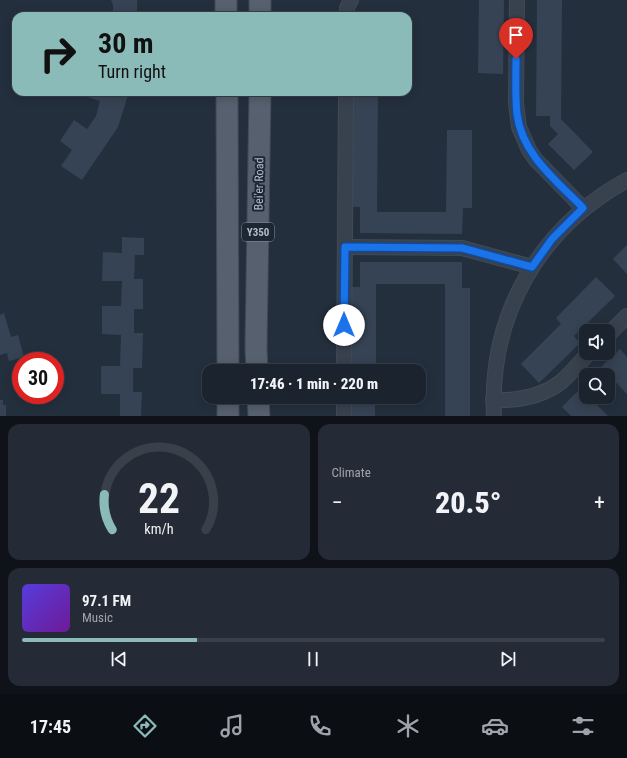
<!DOCTYPE html>
<html lang="en">
<head>
<meta charset="utf-8">
<style>
	:root { --surface:#1b232e; --page:#242b36; --text:#f1f3f6; --muted:#a0a4aa; --line:#39404a; --accent:#8bbbb9 }
	body { margin:0; font-family:"Roboto Condensed",sans-serif; background:var(--page); color:var(--text); height:100vh; display:flex; flex-direction:column; font-size:15px; white-space:nowrap }
	* { box-sizing:border-box; margin:0 }
	p { font-size:13px; color:var(--muted) }
	.icon { flex:none; width:22px; height:22px; fill:none; stroke:currentColor; stroke-width:2; stroke-linecap:round; stroke-linejoin:round }
	.map { position:relative; height:416px; overflow:hidden }
	.panel { display:flex; flex-direction:column; gap:8px; padding:8px; background:#0f1319; flex:1 }
	.panel>* { flex:none }
	.top-card { position:absolute; left:12px; top:12px; width:400px; height:84px; border-radius:12px; box-shadow:0 2px 10px #0003,0 0 0 1px var(--line); background:#8bbbb9; color:#111; overflow:hidden }
	.controls { position:absolute; left:579px; top:324px; display:grid; gap:8px }
	.controls a { display:grid; place-items:center; width:36px; height:36px; border-radius:8px; background:var(--surface); box-shadow:0 2px 10px #0003,0 0 0 1px var(--line); font-size:20px }
	.speed { position:absolute; left:12px; top:352px; display:flex; gap:8px; font-size:20px; font-weight:700; text-align:center }
	.speed>* { display:grid; place-content:center; width:52px; height:52px; border-radius:50%; background:var(--surface); box-shadow:0 2px 10px #0003,0 0 0 1px var(--line); line-height:1 }
	.speed .limit { border:6px solid #d22; background:#fff; color:#111 }
	.pin { position:absolute; display:grid; place-items:center; width:34px; height:34px; color:#fff; margin:-41px -17px; border-radius:50% 50% 50% 0; rotate:-45deg; box-shadow:0 0 4px #0007 }
	.pin .icon { rotate:45deg }
	.me { position:absolute; width:44px; margin:-22px; rotate:0deg; stroke-linejoin:round; filter:drop-shadow(0 0 3px #0008) }
	.turn { display:flex; align-items:center; gap:14px; height:84px; padding:0 20px; font-size:18px }
	.turn .icon { width:52px; height:52px; stroke-width:2.5 }
	.turn b { display:block; font-size:28px; line-height:34px }
	.big { font-size:30px; font-weight:800; line-height:1.1 }
	.panel .card { flex:1; display:flex; flex-direction:column; justify-content:center; gap:6px; min-width:0; padding:0 14px; border-radius:12px; background:var(--page) }
	.panel .dial { align-items:center; gap:0 }
	.dial svg { height:104px; overflow:visible; fill:none; stroke:var(--line); stroke-width:7; stroke-linecap:round; text-anchor:middle }
	.dial text { fill:var(--text); stroke:none }
	.song { display:flex; align-items:center; gap:12px }
	.cover { width:48px; height:48px; border-radius:6px; background:linear-gradient(135deg,hsl(250 70% 55%),hsl(280 70% 35%)) }
	.played { height:4px; border-radius:2px; background:linear-gradient(90deg,var(--accent) 30%,var(--line) 30%) }
	.keys { display:flex; justify-content:space-around; direction:ltr }
	.heat { display:flex; justify-content:space-between; align-items:center; font-size:22px; direction:ltr }
	.panel .tiles { flex:1; display:grid; gap:8px; grid-template-columns:1fr 1fr }
	.card:last-child { grid-column:span 2 }
	.trip { position:absolute; left:202px; top:364px; width:224px; height:40px; border-radius:12px; background:var(--surface); box-shadow:0 2px 10px #0003,0 0 0 1px var(--line); font-weight:800; line-height:40px; text-align:center }
	.dock { display:flex; height:64px; justify-content:space-around; align-items:center; background:#0b0e12; color:var(--muted) }
	.dock .icon { width:28px; height:28px }
	.dock .active { color:var(--accent) }
	.dock b { font-size:18px; color:var(--text) }
	.map>svg:first-child { display:block }
</style>
</head>
<body>
<div class="map">
<svg width="627" height="416" viewBox="0 0 627 416">
	<rect width="100%" height="100%" fill="#242f3e"/>
	<g fill="#364354">
		<path d="M111,0H137V16H113V5Z"/>
		<path d="M479,0H504L503,74L478,73Z"/>
		<path d="M537,0H562L561,119L593,152L574,170L548,144L558,134L550,126V116H536Z"/>
		<rect x="353" y="13" width="25" height="3"/>
		<path d="M87,92H129L118,127L82,180L61,166L72,150L60,141L74,120L87,129L96,116L100,101L85,96Z"/>
		<path d="M353,92H378L377,212H446L447,130H472V208H463L462,234L360,233V207H352Z"/>
		<path d="M122,237L144,238V255H135L134,279H143V309H134V333H143L142,368H133V392H142L141,416H120V394H101V366H120L121,335L102,334V306H121L122,281H102L103,252L122,253Z"/>
		<path d="M627,245V274L613,259Z"/>
		<path d="M360,262H462V288H470V416H445V284H376V371H350L351,287H360Z"/>
		<path d="M596,277L615,296L574,336L580,343L539,383L521,364L561,324L556,318Z"/>
		<path d="M4,313L11,337L18,335L24,357L9,361L7,353L0,355V315Z"/>
		<path d="M620,349L627,357V394L601,367Z"/>
		<path d="M581,388L586,394V397H589L608,416H571L562,407Z"/>
		<rect x="350" y="397" width="25" height="19"/>
		<path d="M0,400H3V405H6V416H0Z"/>
	</g>
	<g fill="none" stroke-linecap="round" stroke-linejoin="round">
		<defs>
			<g id="street">
				<path d="M517,0L516,103L519,127L529,150L536,160L583,208"/>
				<path d="M346,16L347,8L351,0"/>
				<path d="M345,247L462,248L532,267"/>
				<path d="M608,335L627,316"/>
				<path d="M344,371L346,92"/>
				<path d="M493,400C517,401 541,397 561,382C571,373 580,362 589,353"/>
				<path d="M344,416V397"/>
				<path d="M494,416C489,315 539,228 627,180"/>
			</g>
			<g id="primary">
				<path d="M226,0V16"/>
				<path d="M260,16V0"/>
				<path d="M227,92L228,371"/>
				<path d="M257,371L256,348L260,92"/>
				<path d="M228,397V416"/>
				<path d="M258,397L259,416"/>
			</g>
		</defs>
		<use href="#street" stroke="#414a57" stroke-width="16"/>
		<use href="#primary" stroke="#414a57" stroke-width="23"/>
		<use href="#street" stroke="#38414e" stroke-width="14"/>
		<use href="#primary" stroke="#56606e" stroke-width="21"/>
	</g>
	<g fill="none" stroke-linecap="round" stroke-linejoin="round">
		<defs>
			<path id="route" d="M344,325L345,247L462,248L532,267L552,239L583,208C557,181 522,155 517,114C515,96 516,77 516,59"/>
		</defs>
		<use href="#route" stroke="#114b97" stroke-width="10"/>
		<use href="#route" stroke="#1a73e8" stroke-width="7"/>
	</g>
	<g text-anchor="middle" dominant-baseline="central" stroke-width="4" stroke-linejoin="round" paint-order="stroke">
		<rect fill="#1d2633" stroke="#878f9c" stroke-width="1" x="242" y="223" width="32" height="18" rx="3"/>
		<g font-size="11" font-weight="bold" fill="#b4bcc9">
			<text x="258" y="232">Y350</text>
		</g>
		<g font-size="12" fill="#b4bcc9" stroke="#1d2633">
			<text transform="translate(259 184) rotate(-89)">Bei'er Road</text>
		</g>
	</g>
</svg>
<div class="controls">
<a><svg class="icon" aria-label="sound" viewBox="0 0 24 24"><path d="M4 9h4l5-4v14l-5-4H4zM17 9q2 3 0 6"/></svg></a>
<a><svg class="icon" aria-label="search" viewBox="0 0 24 24"><circle cx="10" cy="10" r="6"/><path d="M15 15l6 6"/></svg></a>
</div>
<div class="speed"><div class="limit">30</div></div>
<div class="pin" style="left:516px;top:59px;background:#d93025"><svg class="icon" aria-label="arrive" viewBox="0 0 24 24"><path d="M6 21V4h12l-3 4 3 4H6"/></svg></div>
<svg class="me" style="left:344px;top:325px" viewBox="-20 -20 40 40"><circle r="19" fill="#fff"/><path d="M0-13L10 11 0 6-10 11z" fill="#1a73e8"/></svg>
<div class="trip">17:46 · 1 min · 220 m</div>
<div class="top-card">
<div class="turn"><svg class="icon" aria-label="right" viewBox="0 0 24 24"><path d="M7 20v-9h11M14 6l5 5-5 5"/></svg><div><b>30 m</b>Turn right</div></div>
</div>
</div>
<section class="panel">
<div class="tiles">
<div class="card dial"><svg viewBox="0 0 100 80">
<path d="M14 69A42 42 0 1 1 86 69"/>
<path d="M14 69A42 42 0 0 1 8 42" stroke="#8bbbb9"/>
<text x="50" y="56" font-size="32" font-weight="700">22</text>
<text x="50" y="72" font-size="11">km/h</text>
</svg></div>
<div class="card"><p>Climate</p>
<div class="heat"><a>−</a><b class="big">20.5°</b><a>+</a></div>
</div>
<div class="card">
<div class="song"><i class="cover"></i><div><b>97.1 FM</b><p>Music</p></div></div>
<div class="played"></div>
<div class="keys"><svg class="icon" aria-label="previous" viewBox="0 0 24 24"><path d="M18 5L8 12l10 7zM5 5v14"/></svg><svg class="icon" aria-label="pause" viewBox="0 0 24 24"><path d="M8 5v14M16 5v14"/></svg><svg class="icon" aria-label="next" viewBox="0 0 24 24"><path d="M6 5l10 7-10 7zM19 5v14"/></svg></div>
</div>
</div>
</section>
<nav class="dock">
<b>17:45</b>
<svg class="icon active" aria-label="directions" viewBox="0 0 24 24"><path d="M12 3l9 9-9 9-9-9zM9 14v-3h6M13 9l2 2-2 2"/></svg>
<svg class="icon" aria-label="music" viewBox="0 0 24 24"><path d="M9 18V5l10-2v13"/><circle cx="6" cy="18" r="3"/><circle cx="16" cy="16" r="3"/></svg>
<svg class="icon" aria-label="phone" viewBox="0 0 24 24"><path d="M5 4h4l2 5-3 2q2 4 5 5l2-3 5 2v4C11 20 4 13 5 4z"/></svg>
<svg class="icon" aria-label="climate" viewBox="0 0 24 24"><path d="M12 3v18M4 7l16 10M4 17L20 7"/></svg>
<svg class="icon" aria-label="car" viewBox="0 0 24 24"><path d="M5 17H2v-5l4-1 3-4h7l3 4 3 1v5h-3M9 17h6M6 11h13"/><circle cx="7" cy="17" r="2"/><circle cx="17" cy="17" r="2"/></svg>
<svg class="icon" aria-label="filters" viewBox="0 0 24 24"><path d="M4 7h16M4 17h16"/><circle cx="9" cy="7" r="2"/><circle cx="15" cy="17" r="2"/></svg>
</nav>
</body>
</html>
